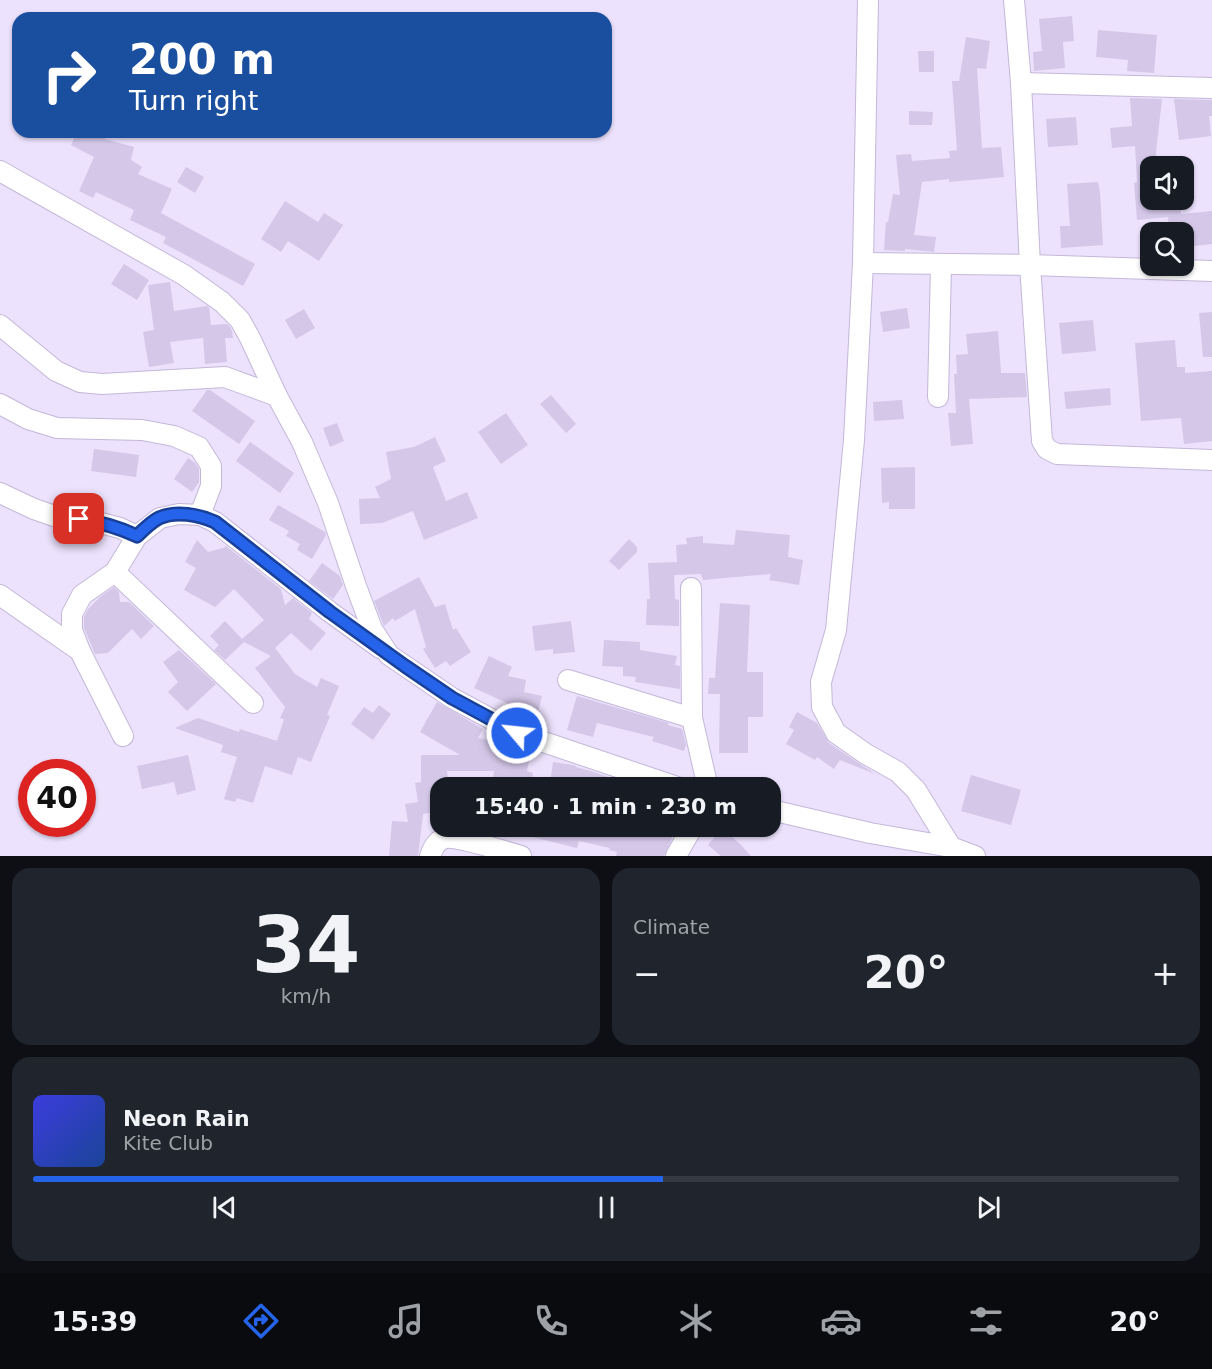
<!DOCTYPE html>
<html lang="en">
<head>
<meta charset="utf-8">
<style>
	:root { --surface:#171b24; --page:#20242c; --text:#f1f3f6; --muted:#9ea1a6; --line:#363941; --accent:#2563eb }
	body { margin:0; font-family:"DejaVu Sans",sans-serif; background:var(--page); color:var(--text); height:100vh; display:flex; flex-direction:column; font-size:22px; white-space:nowrap }
	* { box-sizing:border-box; margin:0 }
	p { font-size:20px; color:var(--muted) }
	.icon { flex:none; width:33px; height:33px; fill:none; stroke:currentColor; stroke-width:2; stroke-linecap:round; stroke-linejoin:round }
	.map { position:relative; height:856px; overflow:hidden }
	.panel { display:flex; flex-direction:column; gap:12px; padding:12px; background:#0d0f14; flex:1 }
	.panel>* { flex:none }
	.top-card { position:absolute; left:12px; top:12px; width:600px; height:126px; border-radius:18px; box-shadow:0 2px 4px #0004; background:#1a4fa0; color:#fff; overflow:hidden }
	.fabs { position:absolute; left:1140px; top:156px; display:grid; gap:12px }
	.fabs a { display:grid; place-items:center; width:54px; height:54px; border-radius:12px; background:var(--surface); box-shadow:0 2px 4px #0004; font-size:30px }
	.speed { position:absolute; left:18px; top:759px; display:flex; gap:12px; font-size:30px; font-weight:700; text-align:center }
	.speed>* { display:grid; place-content:center; width:78px; height:78px; border-radius:50%; background:var(--surface); box-shadow:0 2px 4px #0004; line-height:1 }
	.speed .limit { border:9px solid #d22; background:#fff; color:#111 }
	.pin { position:absolute; display:grid; place-items:center; width:51px; height:51px; color:#fff; margin:-26px; border-radius:12px; box-shadow:0 3px 9px #0006 }
	.me { position:absolute; width:66px; margin:-33px; rotate:298deg; stroke-linejoin:round; filter:drop-shadow(0 0 4px #0008) }
	.turn { display:flex; align-items:center; gap:21px; height:126px; padding:0 18px; font-size:27px }
	.turn .icon { width:78px; height:78px; stroke-width:2.5 }
	.turn b { display:block; font-size:42px; line-height:51px }
	.big { font-size:45px; font-weight:800; line-height:1.1 }
	.panel .tile { flex:1; display:flex; flex-direction:column; justify-content:center; gap:9px; min-width:0; padding:0 21px; border-radius:18px; background:var(--page) }
	.panel .dial { align-items:center; gap:0 }
	.dial b { font-size:78px; line-height:1 }
	.song { display:flex; align-items:center; gap:18px }
	.cover { width:72px; height:72px; border-radius:9px; background:linear-gradient(135deg,hsl(240 70% 55%),hsl(220 70% 35%)) }
	.played { height:6px; border-radius:3px; background:linear-gradient(90deg,var(--accent) 55%,var(--line) 55%) }
	.keys { display:flex; justify-content:space-around; direction:ltr }
	.heat { display:flex; justify-content:space-between; align-items:center; font-size:33px; direction:ltr }
	.panel .tiles { flex:1; display:grid; gap:12px; grid-template-columns:1fr 1fr }
	.tile:last-child { grid-column:span 2 }
	.trip { position:absolute; left:430px; top:777px; width:351px; height:60px; border-radius:18px; background:var(--surface); box-shadow:0 2px 4px #0004; font-weight:800; line-height:60px; text-align:center }
	.menu { display:flex; height:96px; justify-content:space-around; align-items:center; background:#090b0e; color:var(--muted) }
	.menu .icon { width:42px; height:42px }
	.menu .on { color:var(--accent) }
	.menu b { font-size:27px; color:var(--text) }
	.map>svg:first-child { display:block }
</style>
</head>
<body>
<div class="map">
<svg width="1212" height="856" viewBox="0 0 1212 856">
	<rect width="100%" height="100%" fill="#ece2fd"/>
	<g fill="#d4c7e8">
		<path d="M1072,16L1074,41L1063,42L1065,68L1034,71L1033,52L1042,51L1039,19Z"/>
		<path d="M1098,30L1157,35L1154,73L1127,71L1128,60L1096,57Z"/>
		<path d="M966,37L990,41L986,69L977,68L982,148L1001,147L1004,177L949,182V179L922,182L914,235L936,237L934,252L905,249V251L884,250L886,222H888L893,194L900,195L896,155L911,154L912,161L950,158L949,151L957,150L952,81H959Z"/>
		<path d="M918,51H934V72H919Z"/>
		<path d="M1130,98L1162,99L1156,152L1157,164H1150V200H1180L1181,214L1212,211V244L1184,247V232H1169L1168,217L1137,220L1134,183L1137,182L1135,146L1112,148L1110,128L1132,126Z"/>
		<path d="M1174,99L1212,100V116H1209L1211,136L1179,140Z"/>
		<path d="M909,111L933,112L932,125H909Z"/>
		<path d="M1076,117L1078,145L1048,147L1046,119Z"/>
		<path d="M77,132H109L105,139L134,147L131,160L142,167L138,174L172,189L161,213L255,264L243,286L163,243L166,237L130,220L134,210L96,192L93,198L79,191L94,157L71,145Z"/>
		<path d="M186,167L204,177L195,193L177,182Z"/>
		<path d="M1098,182L1100,192L1103,245L1061,248L1060,226H1070L1067,184Z"/>
		<path d="M285,201L318,222L324,213L343,225L319,261L288,241L281,252L261,239Z"/>
		<path d="M124,264L149,280L137,300L111,284Z"/>
		<path d="M170,282L174,311L207,306L209,307L211,325L227,324L230,327L232,331L233,338H225L227,362L205,364L203,338L170,342L174,363L149,367L143,332L154,330L148,285Z"/>
		<path d="M907,308L910,328L883,332L880,312Z"/>
		<path d="M304,309L315,328L296,339L285,320Z"/>
		<path d="M1212,312V357H1203L1199,313Z"/>
		<path d="M1093,320L1096,351L1062,354L1059,323Z"/>
		<path d="M998,331L1001,373H1025L1027,397L969,399L973,444L951,446L948,413H956L954,374H957L956,355L968,354L966,334Z"/>
		<path d="M1175,340L1177,367H1185V373L1212,371V441L1184,444L1181,418L1141,421L1135,343Z"/>
		<path d="M1110,388L1111,405L1066,409L1064,392Z"/>
		<path d="M207,390H210L255,421L239,444L192,411Z"/>
		<path d="M551,395L576,424L566,433L540,404Z"/>
		<path d="M902,400L904,419L874,421L873,402Z"/>
		<path d="M506,413L528,445L501,464L478,432Z"/>
		<path d="M337,423L344,441L330,447L323,428Z"/>
		<path d="M435,437L446,461L433,467L446,501L467,492L478,518L424,540L413,511L382,523L360,524L359,499L380,498L375,487L391,479L386,452L414,447Z"/>
		<path d="M250,442L294,473L280,493L236,461Z"/>
		<path d="M94,449L139,455L136,477L91,471Z"/>
		<path d="M188,458L195,463L199,469V482L192,492L174,479Z"/>
		<path d="M915,467V509H889V502L882,503L881,468Z"/>
		<path d="M278,505L325,532L326,535L312,559L297,550L300,544L286,536L289,531L269,520Z"/>
		<path d="M736,530L790,535L788,557L803,560L799,585L769,580L771,574L703,580L701,574L674,575L675,599L679,600V626L646,625L647,599H650L648,563L677,562L676,545L687,544L686,538L703,536V543L734,545Z"/>
		<path d="M629,539L637,547V552L619,570L609,561Z"/>
		<path d="M197,540L208,552L223,548L226,546L281,589L285,605L293,598L312,613L309,619L326,633L311,651L291,633L275,648L295,674L317,687L321,678L339,686L327,715L330,716L311,762L298,757L292,775L265,766L253,803L237,798L235,802L224,799L237,757L221,752L223,745L175,728L198,718L239,732L240,729L277,741L284,719L280,718L285,707L255,668L271,656L244,642L225,660L214,650L219,645L210,636L225,621L242,639L264,620L234,589L215,607L184,590L196,568L185,562Z"/>
		<path d="M322,563L340,576L343,585L333,599L309,581Z"/>
		<path d="M419,577L435,607L445,604L453,630L456,628L471,652L450,666L446,661L435,668L423,649L426,647L415,609L395,621L393,618L384,626L374,601Z"/>
		<path d="M114,587L119,592L120,602H129L154,626L141,639L132,629L108,653L95,654L84,628V617L88,609L100,597Z"/>
		<path d="M720,603L750,605L747,672H763V717H748V753H719L720,694H708L709,678H715Z"/>
		<path d="M571,621L575,652L553,654V649L535,651L532,626Z"/>
		<path d="M604,640L640,642V650L677,656L675,665L680,666V689L635,682L636,677L623,676V667L602,666Z"/>
		<path d="M179,650L216,684L187,711L168,692L178,682L163,662Z"/>
		<path d="M489,656L512,667L508,676L526,680L524,692L542,696L538,712L507,705V703L474,688Z"/>
		<path d="M577,696L669,723L668,725L682,729L686,745L684,751L652,741L654,737L597,723L593,737L567,730Z"/>
		<path d="M437,702L483,729L478,738L515,745L531,750L527,771L533,773L531,786L493,779L494,771H447L449,788H441V803L432,804L433,812L423,814L418,856H389L392,821L408,822L405,804L418,802L415,783L421,782V755H460L420,732Z"/>
		<path d="M379,705L391,714L373,740L351,724L364,707L373,713Z"/>
		<path d="M797,712L817,723L829,743L875,774L840,760L834,769L817,757L815,760L786,744L794,730L789,727Z"/>
		<path d="M188,755L196,790L177,795L174,782L142,789L137,766Z"/>
		<path d="M553,762L573,765L576,766V767L594,772L638,788H601L587,784L588,782L551,777Z"/>
		<path d="M971,775L1021,790L1011,825L961,811Z"/>
		<path d="M509,826H644L655,829V826H674L671,841L664,856H616L617,852L609,850L610,848L579,841L577,848L508,831Z"/>
		<path d="M722,828L741,845L751,856H721L708,845Z"/>
	</g>
	<g fill="none" stroke-linecap="round" stroke-linejoin="round">
		<defs>
			<g id="minor">
				<path d="M868,0L863,263L854,440L836,630L821,682L822,707L836,733L866,754L898,772L916,790L951,847"/>
				<path d="M1014,0L1021,83L1030,265L1042,441L1047,449L1057,454L1212,460"/>
				<path d="M1021,83L1212,88"/>
				<path d="M0,171L184,275L222,302L240,320L250,338L277,396L302,442L328,503L356,586L372,629L389,655L452,698L517,733L680,788"/>
				<path d="M863,263L1030,265L1212,271"/>
				<path d="M0,325L56,371L80,382L102,384L225,377L277,396"/>
				<path d="M938,397L941,264"/>
				<path d="M0,404L28,419L57,428L142,430L174,436L199,447L211,466V486L200,515"/>
				<path d="M0,493L34,509L60,518L97,522L120,528L137,536"/>
				<path d="M115,572L253,703"/>
				<path d="M691,588L692,718L708,788"/>
				<path d="M0,595L80,651"/>
				<path d="M568,680L692,718"/>
				<path d="M123,736L80,651L72,630V614L82,595L115,572L137,536L160,518L179,514L200,515L215,522L330,612L380,648"/>
				<path d="M771,810L870,833L951,847L975,856"/>
				<path d="M430,856C433,848 436,841 445,838C456,836 508,852 521,856"/>
				<path d="M676,856L693,826"/>
			</g>
		</defs>
		<use href="#minor" stroke="#c4b7d8" stroke-width="22"/>
		<use href="#minor" stroke="#fff" stroke-width="20"/>
	</g>
	<g fill="none" stroke-linecap="round" stroke-linejoin="round">
		<defs>
			<path id="route" d="M79,519C100,522 118,527 137,536C143,530 151,522 159,518C176,510 199,515 215,522L330,612L405,666L452,698L517,733"/>
		</defs>
		<use href="#route" stroke="#184099" stroke-width="15"/>
		<use href="#route" stroke="#2563eb" stroke-width="10"/>
	</g>
</svg>
<div class="fabs">
<a><svg class="icon" aria-label="sound" viewBox="0 0 24 24"><path d="M4 9h4l5-4v14l-5-4H4zM17 9q2 3 0 6"/></svg></a>
<a><svg class="icon" aria-label="search" viewBox="0 0 24 24"><circle cx="10" cy="10" r="6"/><path d="M15 15l6 6"/></svg></a>
</div>
<div class="speed"><div class="limit">40</div></div>
<div class="pin" style="left:79px;top:519px;background:#d93025"><svg class="icon" aria-label="arrive" viewBox="0 0 24 24"><path d="M6 21V4h12l-3 4 3 4H6"/></svg></div>
<svg class="me" style="left:517px;top:733px" viewBox="-20 -20 40 40"><circle r="17" fill="#2563eb" stroke="#fff" stroke-width="3"/><path d="M0-11L8 9 0 5-8 9z" fill="#fff"/></svg>
<div class="trip">15:40 · 1 min · 230 m</div>
<div class="top-card">
<div class="turn"><svg class="icon" aria-label="right" viewBox="0 0 24 24"><path d="M7 20v-9h11M14 6l5 5-5 5"/></svg><div><b>200 m</b>Turn right</div></div>
</div>
</div>
<section class="panel">
<div class="tiles">
<div class="tile dial"><b>34</b><p>km/h</p></div>
<div class="tile"><p>Climate</p>
<div class="heat"><a>−</a><b class="big">20°</b><a>+</a></div>
</div>
<div class="tile">
<div class="song"><i class="cover"></i><div><b>Neon Rain</b><p>Kite Club</p></div></div>
<div class="played"></div>
<div class="keys"><svg class="icon" aria-label="previous" viewBox="0 0 24 24"><path d="M18 5L8 12l10 7zM5 5v14"/></svg><svg class="icon" aria-label="pause" viewBox="0 0 24 24"><path d="M8 5v14M16 5v14"/></svg><svg class="icon" aria-label="next" viewBox="0 0 24 24"><path d="M6 5l10 7-10 7zM19 5v14"/></svg></div>
</div>
</div>
</section>
<nav class="menu">
<b>15:39</b>
<svg class="icon on" aria-label="directions" viewBox="0 0 24 24"><path d="M12 3l9 9-9 9-9-9zM9 14v-3h6M13 9l2 2-2 2"/></svg>
<svg class="icon" aria-label="music" viewBox="0 0 24 24"><path d="M9 18V5l10-2v13"/><circle cx="6" cy="18" r="3"/><circle cx="16" cy="16" r="3"/></svg>
<svg class="icon" aria-label="phone" viewBox="0 0 24 24"><path d="M5 4h4l2 5-3 2q2 4 5 5l2-3 5 2v4C11 20 4 13 5 4z"/></svg>
<svg class="icon" aria-label="climate" viewBox="0 0 24 24"><path d="M12 3v18M4 7l16 10M4 17L20 7"/></svg>
<svg class="icon" aria-label="car" viewBox="0 0 24 24"><path d="M5 17H2v-5l4-1 3-4h7l3 4 3 1v5h-3M9 17h6M6 11h13"/><circle cx="7" cy="17" r="2"/><circle cx="17" cy="17" r="2"/></svg>
<svg class="icon" aria-label="filters" viewBox="0 0 24 24"><path d="M4 7h16M4 17h16"/><circle cx="9" cy="7" r="2"/><circle cx="15" cy="17" r="2"/></svg>
<b>20°</b>
</nav>
</body>
</html>
